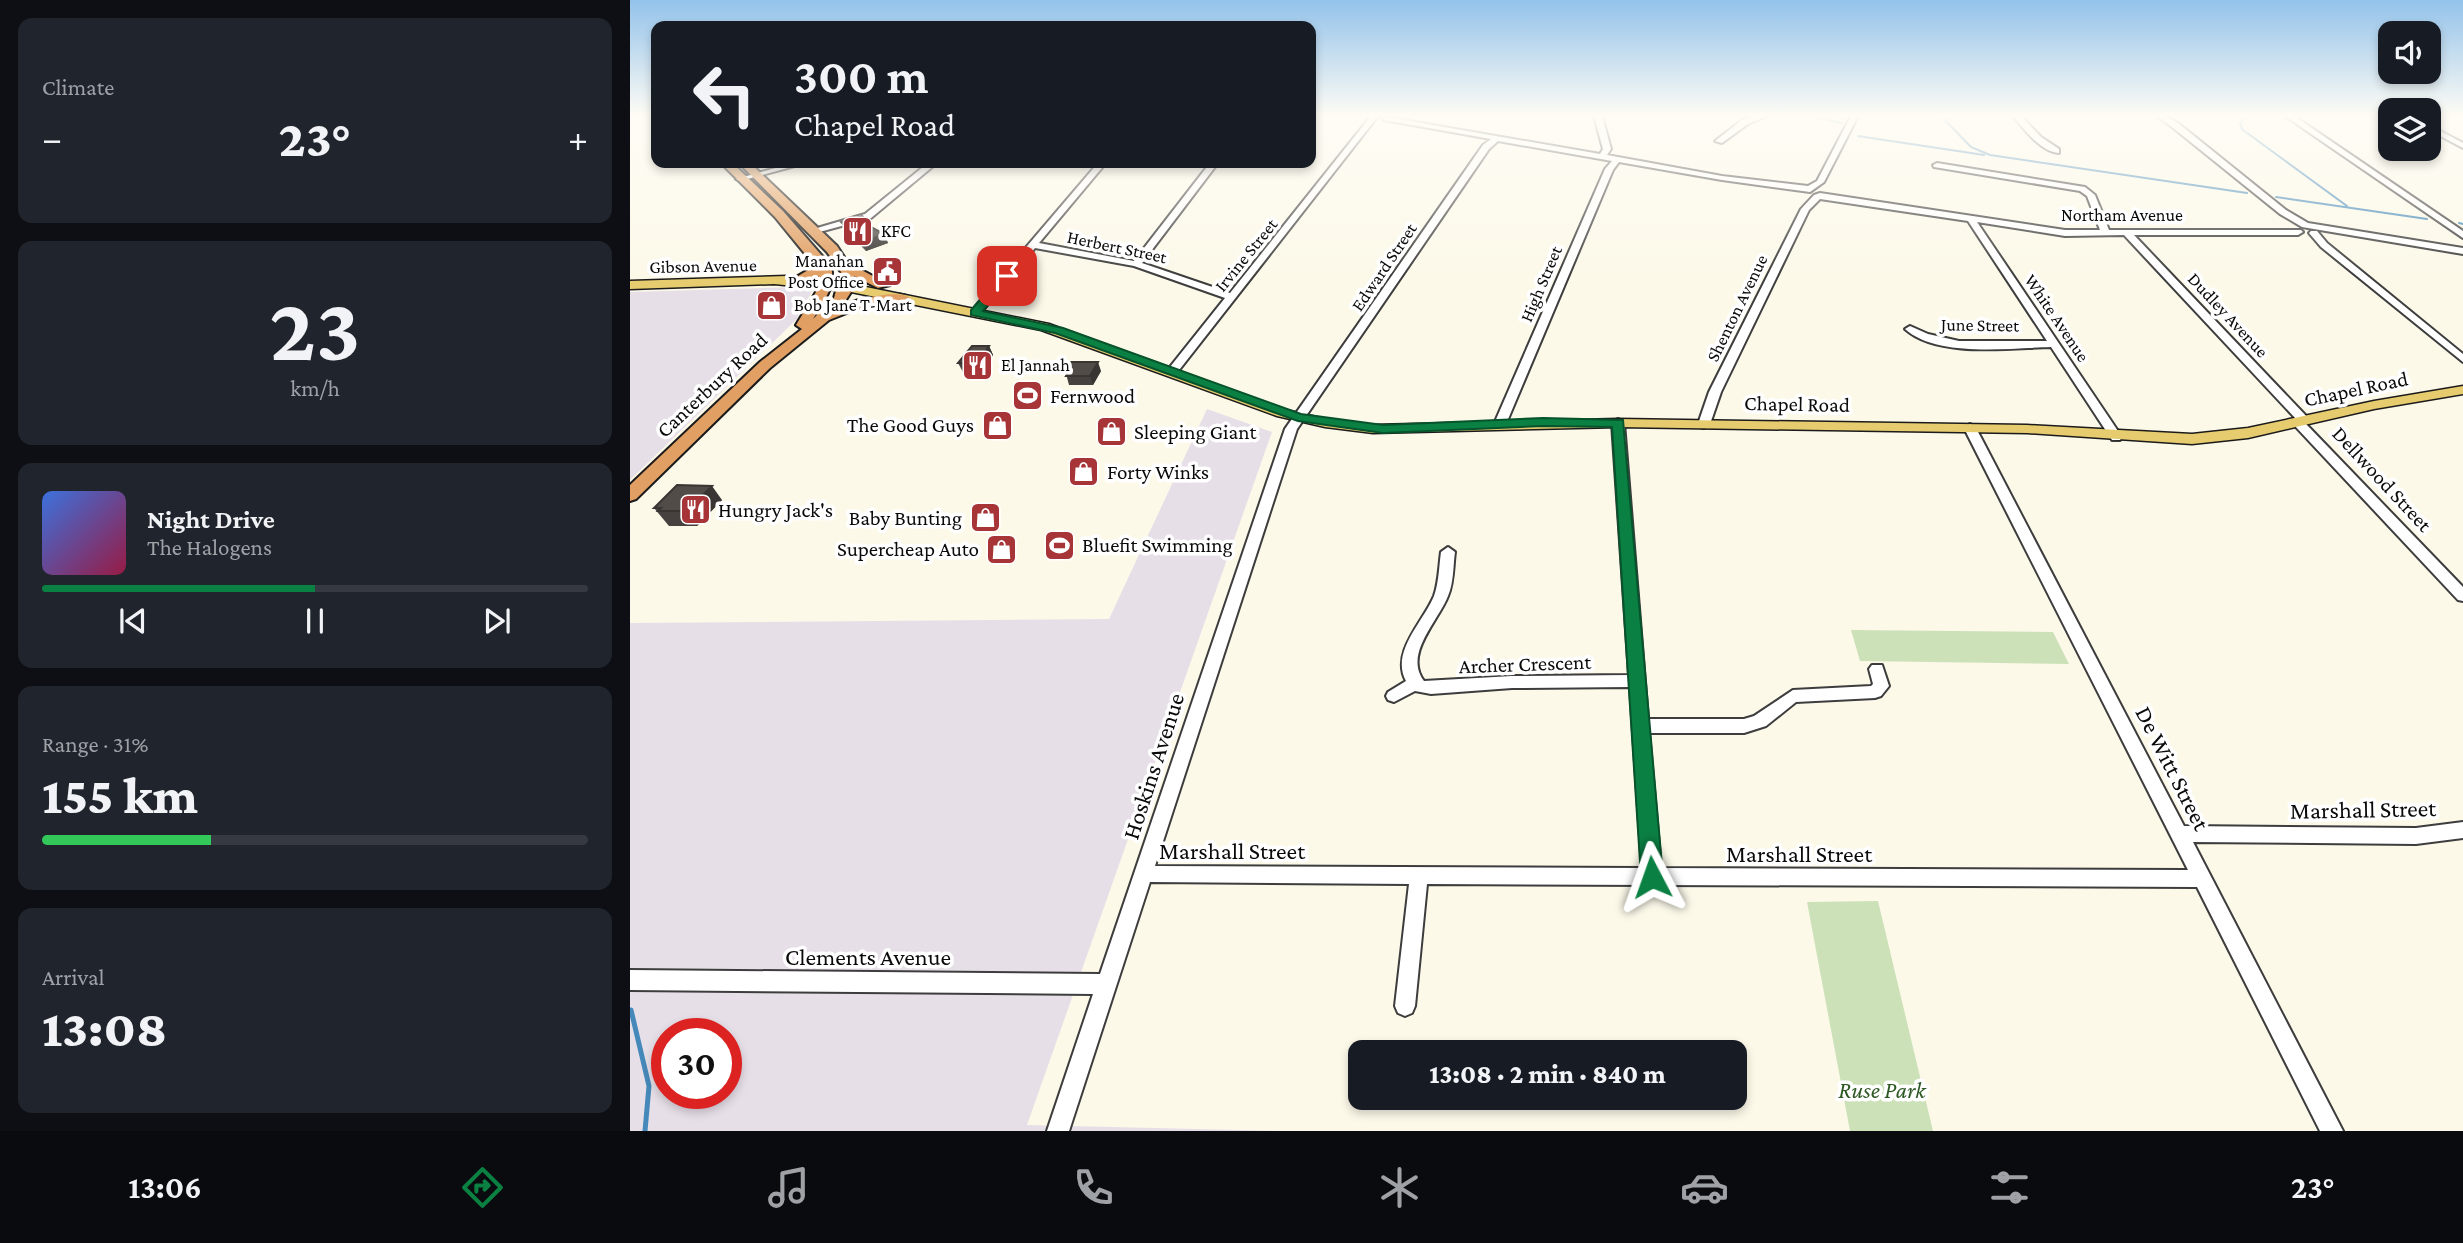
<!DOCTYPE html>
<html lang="en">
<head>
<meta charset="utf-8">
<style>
	:root { --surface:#171b24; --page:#20242c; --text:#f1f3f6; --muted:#9ea1a6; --line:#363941; --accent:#0b8043 }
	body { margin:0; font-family:"Crimson Pro",serif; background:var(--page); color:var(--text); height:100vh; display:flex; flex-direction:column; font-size:26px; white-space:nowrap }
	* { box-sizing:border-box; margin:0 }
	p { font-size:23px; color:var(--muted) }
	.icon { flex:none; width:38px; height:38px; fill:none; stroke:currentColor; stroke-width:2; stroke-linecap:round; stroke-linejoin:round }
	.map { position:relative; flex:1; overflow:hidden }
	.side { display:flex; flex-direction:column; gap:18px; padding:18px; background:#0d0f14; width:630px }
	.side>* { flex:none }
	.top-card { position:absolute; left:21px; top:21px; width:665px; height:147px; border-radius:14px; box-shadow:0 4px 10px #0003; background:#171b24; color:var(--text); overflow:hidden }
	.fabs { position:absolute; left:1748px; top:21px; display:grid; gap:14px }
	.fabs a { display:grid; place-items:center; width:63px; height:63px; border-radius:14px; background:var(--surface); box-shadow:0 4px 10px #0003; font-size:35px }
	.speed { position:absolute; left:21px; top:1018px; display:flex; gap:14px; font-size:35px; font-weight:700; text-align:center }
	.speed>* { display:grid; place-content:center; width:91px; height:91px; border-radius:50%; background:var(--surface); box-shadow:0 4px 10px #0003; line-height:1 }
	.speed .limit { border:10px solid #d22; background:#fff; color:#111 }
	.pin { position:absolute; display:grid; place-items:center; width:60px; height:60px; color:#fff; margin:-30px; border-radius:14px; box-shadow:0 4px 10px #0006 }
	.me { position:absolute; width:77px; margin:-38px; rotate:356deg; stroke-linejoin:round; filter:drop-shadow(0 0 5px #0008) }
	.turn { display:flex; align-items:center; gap:24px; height:147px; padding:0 28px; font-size:32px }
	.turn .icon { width:91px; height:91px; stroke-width:2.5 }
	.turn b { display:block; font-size:49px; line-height:60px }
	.big { font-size:52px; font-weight:800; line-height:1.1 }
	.side .tile { flex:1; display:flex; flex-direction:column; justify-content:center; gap:10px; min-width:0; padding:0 24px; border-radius:14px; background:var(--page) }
	.side .dial { align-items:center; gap:0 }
	.dial b { font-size:91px; line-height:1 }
	.song { display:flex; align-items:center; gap:21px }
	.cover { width:84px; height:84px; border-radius:10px; background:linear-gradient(135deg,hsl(220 70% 55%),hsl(340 70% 35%)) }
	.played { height:7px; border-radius:4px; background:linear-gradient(90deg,var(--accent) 50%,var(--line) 50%) }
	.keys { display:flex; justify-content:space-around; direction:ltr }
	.heat { display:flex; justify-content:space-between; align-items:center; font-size:38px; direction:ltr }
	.charge { height:10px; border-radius:5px; background:linear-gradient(90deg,#34c759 31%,var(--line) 0) }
	.trip { position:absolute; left:718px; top:1040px; width:399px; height:70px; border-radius:14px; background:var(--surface); box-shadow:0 4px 10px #0003; font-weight:800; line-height:70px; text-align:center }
	.dock { display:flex; height:112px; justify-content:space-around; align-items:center; background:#090b0e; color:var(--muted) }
	.dock .icon { width:49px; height:49px }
	.dock .selected { color:var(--accent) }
	.dock b { font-size:32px; color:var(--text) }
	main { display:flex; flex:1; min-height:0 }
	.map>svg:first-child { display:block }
</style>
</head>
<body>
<main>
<section class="side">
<div class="tile"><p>Climate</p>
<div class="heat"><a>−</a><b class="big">23°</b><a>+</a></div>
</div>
<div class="tile dial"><b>23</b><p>km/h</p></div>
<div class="tile">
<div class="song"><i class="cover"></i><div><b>Night Drive</b><p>The Halogens</p></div></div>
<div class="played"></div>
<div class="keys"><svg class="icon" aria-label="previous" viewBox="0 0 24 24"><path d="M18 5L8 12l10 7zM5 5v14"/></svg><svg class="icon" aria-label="pause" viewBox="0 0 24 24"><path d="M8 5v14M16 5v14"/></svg><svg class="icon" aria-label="next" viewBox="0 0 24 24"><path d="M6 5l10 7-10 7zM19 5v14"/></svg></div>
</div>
<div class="tile"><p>Range · 31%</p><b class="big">155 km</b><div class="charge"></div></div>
<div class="tile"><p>Arrival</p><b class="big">13:08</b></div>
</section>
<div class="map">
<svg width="1833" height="1131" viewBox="0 0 1833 1131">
	<rect width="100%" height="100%" fill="#fcf9e9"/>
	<g fill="#e7dfe8" fill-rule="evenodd">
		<path d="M170,287L182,291L167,319L0,480V292Z"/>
		<path d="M577,409L642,432L397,1125L653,1131H0V623L479,619ZM37,1034H96V1094H37Z"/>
	</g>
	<g fill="#cde1b8">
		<path d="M1221,630L1423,632L1439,664L1230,661Z"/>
		<path d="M1248,901L1303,1131H1220L1177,902Z"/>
	</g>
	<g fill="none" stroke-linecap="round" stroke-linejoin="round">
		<g stroke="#4589ba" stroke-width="2">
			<path d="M1180,116L1212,123"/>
			<path d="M1313,118L1341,147L1360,155L1617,193"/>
			<path d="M1613,119L1610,125L1613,130L1717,206"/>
			<path d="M1228,136L1354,155"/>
			<path d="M1646,197L1797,219"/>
			<path d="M1829,223L1833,224"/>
		</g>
		<path stroke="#4589ba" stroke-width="5" d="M1,1010L19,1086L15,1131"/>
		<defs>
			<g id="minor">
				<path d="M741,116H748L546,374H538L536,372L595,298L504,266L405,248L349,315L340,313L468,163H476L409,243L504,261L580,163H588L512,263L600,293Z"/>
				<path d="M751,116L970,154L973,149L964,116H972L981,149L977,155L1092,176L1178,186L1187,181L1221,116H1228L1194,182L1180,192L1092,180L989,162L983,170L876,424L870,428L864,424L975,169L982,161L868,141L859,149L667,429L525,866L1012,868L1000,687L882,688L801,694L785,691L764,702L758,700L756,696L758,692L776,681C760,652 794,621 804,596C809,582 809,566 811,552L818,547L825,552C823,566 824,582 818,596C809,620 773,654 794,681L882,676L999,675L982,423L988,419L994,423L1018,719H1114L1124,716L1163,690L1241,686L1243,684L1239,669L1242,665H1252L1259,686L1251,696L1245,698L1166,702L1136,726L1114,733H1019L1031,868L1558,870L1334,428L1340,424L1346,428L1554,826L1786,828L1833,822V838L1786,844L1563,842L1713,1131H1690L1567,887L797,884L785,1006L782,1013L775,1016L768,1013L765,1006L779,884L520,882L439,1131H417L463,994L0,990V970L470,974L655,429L853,145L861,139L754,120Z"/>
				<path d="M1125,116H1137L1118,124L1092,143L1085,141L1112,120Z"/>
				<path d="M1383,116H1391L1411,137L1429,149V153C1411,152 1394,129 1383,116Z"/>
				<path d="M1527,116H1535L1548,123L1656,210L1678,223L1833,248V254L1672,227L1650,214L1542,127Z"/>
				<path d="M1655,116H1664L1833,231V238Z"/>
				<path d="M1799,116H1807L1799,119Z"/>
				<path d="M1799,125L1833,143V148L1799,130Z"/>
				<path d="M164,163H176L110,181L106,179Z"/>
				<path d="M298,163H307L241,218L182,234L177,231L235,214Z"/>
				<path d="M1307,163L1455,187L1465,195L1479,230H1671L1673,232L1668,235H1504L1678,418L1680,421L1676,424L1833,587V601L1828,600L1664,425L1662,422L1666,419L1494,235L1435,236L1347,222L1492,437L1490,440H1482L1421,347C1380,348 1307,358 1275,329L1280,326L1298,334L1329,341H1417L1338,221L1190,199L1179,210L1091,392L1080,424L1074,428L1070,427L1068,424L1079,392L1171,209L1184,195L1190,193L1435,230H1470L1457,196L1450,191L1304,167L1303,165Z"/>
				<path d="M1681,231H1687L1697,243L1833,354V362L1691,247L1679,233Z"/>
			</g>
			<path id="major" d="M157,276L216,283L419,324L656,410L695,419L743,425L988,419L1397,425L1562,434L1618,428L1744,401L1833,386V394L1744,409L1618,438L1562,444L1397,433L988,427L743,433L695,427L647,416L411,330L216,291L144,284L0,289V281Z"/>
			<path id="highway" d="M91,163H102L153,211L200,265C208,283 193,303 183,319L204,298L211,272L197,252L109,163H120L207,246L218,263L260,285L248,288L224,276L221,292L212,306C228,299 268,288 282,299L275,303L237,305L199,320L140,368L6,499L0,501V485L130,362L172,329L166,325L186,292L189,276L170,283L163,279L185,266L145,217Z"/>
		</defs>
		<use href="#minor" stroke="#3d3d3d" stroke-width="4"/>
		<use href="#major" stroke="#1b1b1b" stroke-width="3"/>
		<use href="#highway" stroke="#1b1b1b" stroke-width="4"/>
		<use href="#minor" fill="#fff" fill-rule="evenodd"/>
		<use href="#major" fill="#e6cc6f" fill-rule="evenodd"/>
		<use href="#highway" fill="#e19f63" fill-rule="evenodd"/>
	</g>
	<g fill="#46413e">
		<path d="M211,222L241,227L254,234L258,243L236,251L215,230Z"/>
		<path d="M359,346L363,355L351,372H333L328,363Z"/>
		<path d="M435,370L471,371L463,385H439Z"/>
		<path d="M92,500L67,526H39L24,508Z"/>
	</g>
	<g fill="#393532">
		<path d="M254,234L258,243L236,251L232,243Z"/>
		<path d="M359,346L363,355L351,372L347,363Z"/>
		<path d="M468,362L471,371L463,385L460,376Z"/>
		<path d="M82,486L92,500L67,526L56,511Z"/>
	</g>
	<g fill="#514c48" stroke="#393532" stroke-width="2">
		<path d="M232,216L239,223L237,225L254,234L232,243L211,222Z"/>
		<path d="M342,346H359L347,363H328Z"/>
		<path d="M441,362H468L460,376H436L439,371L435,370Z"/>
		<path d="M47,485L82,486L56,511H28L31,508H24Z"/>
	</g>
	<linearGradient id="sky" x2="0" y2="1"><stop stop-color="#93c2ea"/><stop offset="0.42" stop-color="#fefcf5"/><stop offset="1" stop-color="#fefcf5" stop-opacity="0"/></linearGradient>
	<rect width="1833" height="275" fill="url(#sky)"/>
	<path fill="#0b8043" stroke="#07532c" stroke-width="2" d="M373,273L382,276L353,311L433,328L671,414L753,425L913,418L993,420L1033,877L1029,883L1022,886L1015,883L1011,877L982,427L913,426L753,433L668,421L425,333L341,315V310Z"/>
	<defs>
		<symbol id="restaurant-square" viewBox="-11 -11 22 22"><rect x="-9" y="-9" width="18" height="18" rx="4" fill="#a73538" stroke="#fff"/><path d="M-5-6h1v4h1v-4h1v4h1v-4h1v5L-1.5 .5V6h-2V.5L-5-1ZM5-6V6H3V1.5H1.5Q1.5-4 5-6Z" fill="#fff"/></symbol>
		<symbol id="civic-square" viewBox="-11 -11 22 22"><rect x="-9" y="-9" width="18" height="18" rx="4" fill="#a73538" stroke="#fff"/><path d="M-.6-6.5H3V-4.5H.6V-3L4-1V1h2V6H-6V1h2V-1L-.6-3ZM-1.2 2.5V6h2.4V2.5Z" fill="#fff"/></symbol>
		<symbol id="shop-square" viewBox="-11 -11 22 22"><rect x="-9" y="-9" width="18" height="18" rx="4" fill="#a73538" stroke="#fff"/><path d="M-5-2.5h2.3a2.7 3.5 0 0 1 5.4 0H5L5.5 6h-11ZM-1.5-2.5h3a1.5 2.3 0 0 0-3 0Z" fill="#fff"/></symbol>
		<symbol id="stadium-square" viewBox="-11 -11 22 22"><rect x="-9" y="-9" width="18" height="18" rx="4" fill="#a73538" stroke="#fff"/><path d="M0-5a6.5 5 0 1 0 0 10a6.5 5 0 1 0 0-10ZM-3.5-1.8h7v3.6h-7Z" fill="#fff"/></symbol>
	</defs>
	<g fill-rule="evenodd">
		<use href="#restaurant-square" x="210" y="214" width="35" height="35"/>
		<use href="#civic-square" x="240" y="254" width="35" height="35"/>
		<use href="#shop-square" x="124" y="288" width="35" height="35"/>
		<use href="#restaurant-square" x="330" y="348" width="35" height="35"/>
		<use href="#stadium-square" x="380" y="378" width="35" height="35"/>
		<use href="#shop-square" x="350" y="408" width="35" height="35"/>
		<use href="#shop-square" x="464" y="414" width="35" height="35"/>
		<use href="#shop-square" x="436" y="454" width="35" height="35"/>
		<use href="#restaurant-square" x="48" y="492" width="35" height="35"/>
		<use href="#shop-square" x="338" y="500" width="35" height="35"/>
		<use href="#stadium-square" x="412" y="528" width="35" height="35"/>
		<use href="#shop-square" x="354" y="532" width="35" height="35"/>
	</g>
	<g text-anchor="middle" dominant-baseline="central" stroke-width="7" stroke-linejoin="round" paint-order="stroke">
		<g font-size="18" fill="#0a0a0a" stroke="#fff">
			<text x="1492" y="215">Northam Avenue</text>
			<text transform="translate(487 247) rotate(12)">Herbert Street</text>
			<text transform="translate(616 255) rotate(-51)">Irvine Street</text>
			<text transform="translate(73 266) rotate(-1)">Gibson Avenue</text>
			<text transform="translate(754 267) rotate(-56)">Edward Street</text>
			<text transform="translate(911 284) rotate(-67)">High Street</text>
			<text transform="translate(1107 308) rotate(-64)">Shenton Avenue</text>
			<text transform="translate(1598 315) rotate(47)">Dudley Avenue</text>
			<text transform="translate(1427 318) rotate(56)">White Avenue</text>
			<text transform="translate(1350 325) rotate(1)">June Street</text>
		</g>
		<g font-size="18" fill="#0a0a0a" stroke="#fff" text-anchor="start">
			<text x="251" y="231">KFC</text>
			<text x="234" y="261" text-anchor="end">Manahan<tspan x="234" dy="21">Post Office</tspan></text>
			<text x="164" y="305">Bob Jane T-Mart</text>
			<text x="371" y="365">El Jannah</text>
		</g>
		<g font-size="21" fill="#0a0a0a" stroke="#fff">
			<text transform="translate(82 385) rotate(-43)">Canterbury Road</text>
			<text transform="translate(1726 389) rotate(-12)">Chapel Road</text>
			<text transform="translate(1167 404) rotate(1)">Chapel Road</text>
			<text transform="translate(1752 479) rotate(47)">Dellwood Street</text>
			<text transform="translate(895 664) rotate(-2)">Archer Crescent</text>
		</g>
		<g font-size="21" fill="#0a0a0a" stroke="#fff" text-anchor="start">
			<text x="420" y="396">Fernwood</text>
			<text x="344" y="425" text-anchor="end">The Good Guys</text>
			<text x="504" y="432">Sleeping Giant</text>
			<text x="477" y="472">Forty Winks</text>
			<text x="88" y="510">Hungry Jack's</text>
			<text x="332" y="518" text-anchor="end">Baby Bunting</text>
			<text x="452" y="545">Bluefit Swimming</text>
			<text x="349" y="549" text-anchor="end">Supercheap Auto</text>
		</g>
		<g font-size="24" fill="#0a0a0a" stroke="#fff">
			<text transform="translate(523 766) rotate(-72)">Hoskins Avenue</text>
			<text transform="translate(1543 768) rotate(63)">De Witt Street</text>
			<text transform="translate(1733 809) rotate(-1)">Marshall Street</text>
			<text x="602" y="850">Marshall Street</text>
			<text x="1169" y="853">Marshall Street</text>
			<text x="238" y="956">Clements Avenue</text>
		</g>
		<g font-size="24" font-style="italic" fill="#2d5824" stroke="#fff">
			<text x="1252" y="1089">Ruse Park</text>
		</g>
	</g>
</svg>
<div class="fabs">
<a><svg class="icon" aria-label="sound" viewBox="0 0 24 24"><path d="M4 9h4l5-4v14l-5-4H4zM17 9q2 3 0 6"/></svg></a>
<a><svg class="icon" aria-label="layers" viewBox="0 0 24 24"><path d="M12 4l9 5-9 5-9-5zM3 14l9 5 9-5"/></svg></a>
</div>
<div class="speed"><div class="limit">30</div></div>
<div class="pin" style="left:377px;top:276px;background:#d93025"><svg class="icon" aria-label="arrive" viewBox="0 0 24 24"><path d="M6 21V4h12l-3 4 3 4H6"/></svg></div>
<svg class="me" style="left:1022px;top:877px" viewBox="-20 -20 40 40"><path d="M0-17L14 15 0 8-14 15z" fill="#0b8043" stroke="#fff" stroke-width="4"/></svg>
<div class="trip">13:08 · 2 min · 840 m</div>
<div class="top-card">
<div class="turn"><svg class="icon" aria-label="left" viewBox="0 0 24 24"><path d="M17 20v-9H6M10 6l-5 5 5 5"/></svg><div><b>300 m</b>Chapel Road</div></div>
</div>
</div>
</main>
<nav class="dock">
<b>13:06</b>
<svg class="icon selected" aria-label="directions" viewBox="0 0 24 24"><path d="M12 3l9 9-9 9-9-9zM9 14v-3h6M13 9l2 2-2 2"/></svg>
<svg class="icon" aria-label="music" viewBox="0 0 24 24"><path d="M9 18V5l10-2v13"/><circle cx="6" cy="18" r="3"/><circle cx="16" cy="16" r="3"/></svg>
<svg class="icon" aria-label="phone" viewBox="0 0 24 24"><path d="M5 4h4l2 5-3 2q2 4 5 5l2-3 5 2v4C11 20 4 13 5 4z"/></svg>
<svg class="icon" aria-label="climate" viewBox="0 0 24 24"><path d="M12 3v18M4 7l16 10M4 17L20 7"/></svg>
<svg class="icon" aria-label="car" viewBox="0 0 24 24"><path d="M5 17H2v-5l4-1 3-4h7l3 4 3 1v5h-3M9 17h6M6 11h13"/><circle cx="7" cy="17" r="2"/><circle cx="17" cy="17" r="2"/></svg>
<svg class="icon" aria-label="filters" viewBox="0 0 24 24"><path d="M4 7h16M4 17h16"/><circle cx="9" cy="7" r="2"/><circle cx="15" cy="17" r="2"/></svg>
<b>23°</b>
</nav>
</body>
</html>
